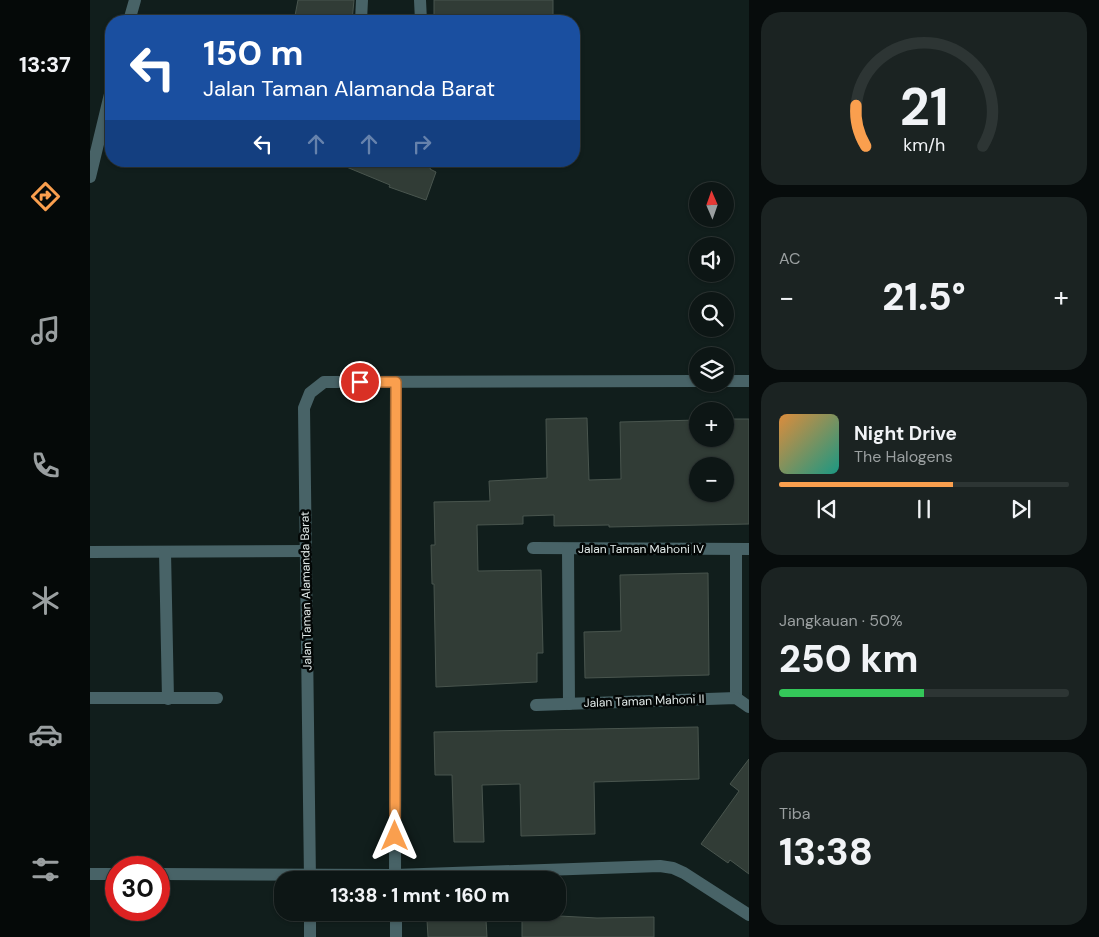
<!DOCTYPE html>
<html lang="id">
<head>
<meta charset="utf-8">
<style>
	:root { --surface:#0d1615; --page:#1b2322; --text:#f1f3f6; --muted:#9a9fa0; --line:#2d3534; --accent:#fa9f4e }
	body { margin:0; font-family:"DM Sans",sans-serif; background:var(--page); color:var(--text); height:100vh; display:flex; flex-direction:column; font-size:19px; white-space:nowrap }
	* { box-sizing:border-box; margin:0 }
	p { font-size:16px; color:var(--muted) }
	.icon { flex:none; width:28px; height:28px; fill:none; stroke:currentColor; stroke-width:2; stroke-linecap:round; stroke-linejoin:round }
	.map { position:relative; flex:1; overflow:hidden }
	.details { display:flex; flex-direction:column; gap:12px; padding:12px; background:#070c0c; width:350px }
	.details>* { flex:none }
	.top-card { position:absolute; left:15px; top:15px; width:475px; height:152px; border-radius:20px; box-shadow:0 1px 4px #0004,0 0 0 1px var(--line); background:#1a4fa0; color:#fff; overflow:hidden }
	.needle { width:32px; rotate:358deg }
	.controls { position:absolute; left:599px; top:182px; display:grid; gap:10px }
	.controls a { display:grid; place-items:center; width:45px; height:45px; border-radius:50%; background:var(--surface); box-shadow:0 1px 4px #0004,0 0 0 1px var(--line); font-size:25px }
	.speed { position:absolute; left:15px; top:856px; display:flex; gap:10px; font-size:25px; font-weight:700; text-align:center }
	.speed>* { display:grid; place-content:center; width:65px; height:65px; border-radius:50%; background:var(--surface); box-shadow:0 1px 4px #0004,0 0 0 1px var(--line); line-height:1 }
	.speed .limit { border:8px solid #d22; background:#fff; color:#111 }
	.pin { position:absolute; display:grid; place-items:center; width:42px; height:42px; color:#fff; margin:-21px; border:2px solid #fff; border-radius:50%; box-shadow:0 1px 5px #0007 }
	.me { position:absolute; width:55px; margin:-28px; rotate:0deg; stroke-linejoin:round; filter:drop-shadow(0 0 4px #0008) }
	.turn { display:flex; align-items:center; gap:18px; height:105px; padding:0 15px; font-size:22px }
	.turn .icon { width:65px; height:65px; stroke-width:2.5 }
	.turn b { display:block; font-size:35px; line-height:42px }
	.lanes { display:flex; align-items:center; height:48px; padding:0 15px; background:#0003; justify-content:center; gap:25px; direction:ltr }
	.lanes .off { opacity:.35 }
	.big { font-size:38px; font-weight:800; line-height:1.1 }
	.details .card { flex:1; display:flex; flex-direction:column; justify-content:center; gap:8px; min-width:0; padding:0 18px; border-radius:20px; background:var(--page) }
	.details .dial { align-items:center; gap:0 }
	.dial svg { height:130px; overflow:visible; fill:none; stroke:var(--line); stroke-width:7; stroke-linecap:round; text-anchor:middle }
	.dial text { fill:var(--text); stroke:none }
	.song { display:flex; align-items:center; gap:15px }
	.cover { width:60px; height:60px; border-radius:8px; background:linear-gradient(135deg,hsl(30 70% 55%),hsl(170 70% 35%)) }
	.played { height:5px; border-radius:2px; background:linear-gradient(90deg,var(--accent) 60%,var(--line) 60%) }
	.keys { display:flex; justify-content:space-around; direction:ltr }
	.heat { display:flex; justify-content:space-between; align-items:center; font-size:28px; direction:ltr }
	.charge { height:8px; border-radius:4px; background:linear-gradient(90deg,#34c759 50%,var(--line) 0) }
	.trip { position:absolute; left:184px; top:871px; width:292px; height:50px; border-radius:20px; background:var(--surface); box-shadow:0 1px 4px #0004,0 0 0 1px var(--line); font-weight:800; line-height:50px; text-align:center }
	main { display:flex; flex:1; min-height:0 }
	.dock { display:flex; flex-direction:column; width:90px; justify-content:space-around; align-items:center; background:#050908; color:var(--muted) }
	.dock .icon { width:35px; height:35px }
	.dock .on { color:var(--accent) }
	.dock b { font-size:22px; color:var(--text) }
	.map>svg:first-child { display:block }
</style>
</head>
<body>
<main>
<nav class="dock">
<b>13:37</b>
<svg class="icon on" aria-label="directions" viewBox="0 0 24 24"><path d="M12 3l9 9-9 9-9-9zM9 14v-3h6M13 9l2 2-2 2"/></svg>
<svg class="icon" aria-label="music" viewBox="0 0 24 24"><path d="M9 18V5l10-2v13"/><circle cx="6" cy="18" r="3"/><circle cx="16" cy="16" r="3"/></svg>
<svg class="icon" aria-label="phone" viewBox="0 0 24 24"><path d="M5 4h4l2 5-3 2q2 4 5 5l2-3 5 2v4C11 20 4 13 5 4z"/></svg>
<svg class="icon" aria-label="climate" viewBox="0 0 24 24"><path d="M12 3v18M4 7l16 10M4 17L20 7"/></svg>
<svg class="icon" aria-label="car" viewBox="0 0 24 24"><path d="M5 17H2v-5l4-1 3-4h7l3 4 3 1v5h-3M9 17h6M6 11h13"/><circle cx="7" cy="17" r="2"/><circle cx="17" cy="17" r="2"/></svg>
<svg class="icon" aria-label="filters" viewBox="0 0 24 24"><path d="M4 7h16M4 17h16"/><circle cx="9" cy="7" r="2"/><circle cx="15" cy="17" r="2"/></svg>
</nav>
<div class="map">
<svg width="659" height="937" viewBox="0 0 659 937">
	<rect width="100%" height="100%" fill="#111e1c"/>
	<g fill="#313c36" stroke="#49554e" fill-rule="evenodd">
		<path d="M208,0H264L262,21H204Z"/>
		<path d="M344,0H463V16L425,15V19L344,21Z"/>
		<path d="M242,161H343L340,169L346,172L336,200L299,187L300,185Z"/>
		<path d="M497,418L499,480L531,479L530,422L608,420V439H635V419H659V524L519,527V525L464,526V515L433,516V524L387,525L388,571L451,570L453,653H447V682L346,687L344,584H342L341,545H345L344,502L400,501L399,481L457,478L456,419ZM608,466H635V494H608Z"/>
		<path d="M618,573L619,675L495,678L494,632L531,631L530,575Z"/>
		<path d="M608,727L609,779L504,782L505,834L431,836L430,784L392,785L394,842H364L362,775H345L344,732Z"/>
		<path d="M659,759V874L640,860L638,863L611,844L649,791L640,784Z"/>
		<path d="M432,914L507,918L564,917V937H432Z"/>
		<path d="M337,920H396L397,937H338Z"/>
	</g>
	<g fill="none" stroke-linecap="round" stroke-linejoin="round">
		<g stroke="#486367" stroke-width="12">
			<path d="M330,0L331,21"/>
			<path d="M39,21L45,0"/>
			<path d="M271,21L272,0"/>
			<path d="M0,177L21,90"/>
			<path d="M635,381H659"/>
			<path d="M443,548L659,549"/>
			<path d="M478,549L479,704"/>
			<path d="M646,549V698"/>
			<path d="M0,552L216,551"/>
			<path d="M75,552L78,699"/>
			<path d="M0,698H127"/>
			<path d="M446,705L646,698L659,707"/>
			<path d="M0,874H26"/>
			<path d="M69,874L305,875L570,866L583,868L594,873L659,915"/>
			<path d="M220,880L214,408L220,393L234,382L608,381"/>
			<path d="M305,880L306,382"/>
			<path d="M220,912V937"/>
			<path d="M306,912V937"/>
		</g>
	</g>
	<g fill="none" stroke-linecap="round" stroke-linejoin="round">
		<defs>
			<path id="route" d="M270,382H306L305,836"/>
		</defs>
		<use href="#route" stroke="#a26733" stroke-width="12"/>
		<use href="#route" stroke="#fa9f4e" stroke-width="9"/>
	</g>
	<g text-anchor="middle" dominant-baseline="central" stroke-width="5" stroke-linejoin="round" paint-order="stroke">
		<g font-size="12" fill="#e0e8e7" stroke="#030706">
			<text x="551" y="549">Jalan Taman Mahoni IV</text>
			<text transform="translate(216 591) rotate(-91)">Jalan Taman Alamanda Barat</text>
			<text transform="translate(554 701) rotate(-2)">Jalan Taman Mahoni II</text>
		</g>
	</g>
</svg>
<div class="controls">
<a><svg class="needle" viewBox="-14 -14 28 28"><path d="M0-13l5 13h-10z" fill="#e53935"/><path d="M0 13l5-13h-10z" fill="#9a9fa0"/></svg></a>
<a><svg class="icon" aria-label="sound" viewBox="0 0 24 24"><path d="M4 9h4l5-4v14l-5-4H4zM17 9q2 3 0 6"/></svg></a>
<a><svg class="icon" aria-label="search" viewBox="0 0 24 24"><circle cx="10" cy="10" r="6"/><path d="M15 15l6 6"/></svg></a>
<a><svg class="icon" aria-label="layers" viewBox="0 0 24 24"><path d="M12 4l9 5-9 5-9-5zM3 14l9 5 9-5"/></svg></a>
<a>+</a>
<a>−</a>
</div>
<div class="speed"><div class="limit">30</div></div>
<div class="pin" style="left:270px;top:382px;background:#d93025"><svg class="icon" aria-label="arrive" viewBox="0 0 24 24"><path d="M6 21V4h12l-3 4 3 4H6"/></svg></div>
<svg class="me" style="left:305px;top:836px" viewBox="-20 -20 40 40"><path d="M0-17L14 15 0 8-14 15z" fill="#fa9f4e" stroke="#fff" stroke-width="4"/></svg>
<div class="trip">13:38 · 1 mnt · 160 m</div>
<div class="top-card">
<div class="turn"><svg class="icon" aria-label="left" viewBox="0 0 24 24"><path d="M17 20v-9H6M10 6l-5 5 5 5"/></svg><div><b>150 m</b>Jalan Taman Alamanda Barat</div></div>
<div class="lanes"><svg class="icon" aria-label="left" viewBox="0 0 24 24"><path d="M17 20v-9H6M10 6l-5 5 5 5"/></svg><svg class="icon off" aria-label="ahead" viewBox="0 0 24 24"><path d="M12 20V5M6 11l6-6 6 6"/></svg><svg class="icon off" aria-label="ahead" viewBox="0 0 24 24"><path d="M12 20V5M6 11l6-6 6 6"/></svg><svg class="icon off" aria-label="right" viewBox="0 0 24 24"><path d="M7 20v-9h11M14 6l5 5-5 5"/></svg></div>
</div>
</div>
<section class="details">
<div class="card dial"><svg viewBox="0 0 100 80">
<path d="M14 69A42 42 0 1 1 86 69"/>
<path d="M14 69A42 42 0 0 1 8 44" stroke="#fa9f4e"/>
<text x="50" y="56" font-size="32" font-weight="700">21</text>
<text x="50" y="72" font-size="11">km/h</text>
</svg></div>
<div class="card"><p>AC</p>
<div class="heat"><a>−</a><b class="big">21.5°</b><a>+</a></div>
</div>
<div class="card">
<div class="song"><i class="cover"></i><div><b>Night Drive</b><p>The Halogens</p></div></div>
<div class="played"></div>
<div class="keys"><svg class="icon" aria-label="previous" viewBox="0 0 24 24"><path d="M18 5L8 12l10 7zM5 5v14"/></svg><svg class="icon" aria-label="pause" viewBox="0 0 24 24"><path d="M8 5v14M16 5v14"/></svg><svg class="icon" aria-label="next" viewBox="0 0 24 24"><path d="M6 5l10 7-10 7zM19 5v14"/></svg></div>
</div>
<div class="card"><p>Jangkauan · 50%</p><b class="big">250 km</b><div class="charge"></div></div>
<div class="card"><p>Tiba</p><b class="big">13:38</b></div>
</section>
</main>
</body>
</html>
